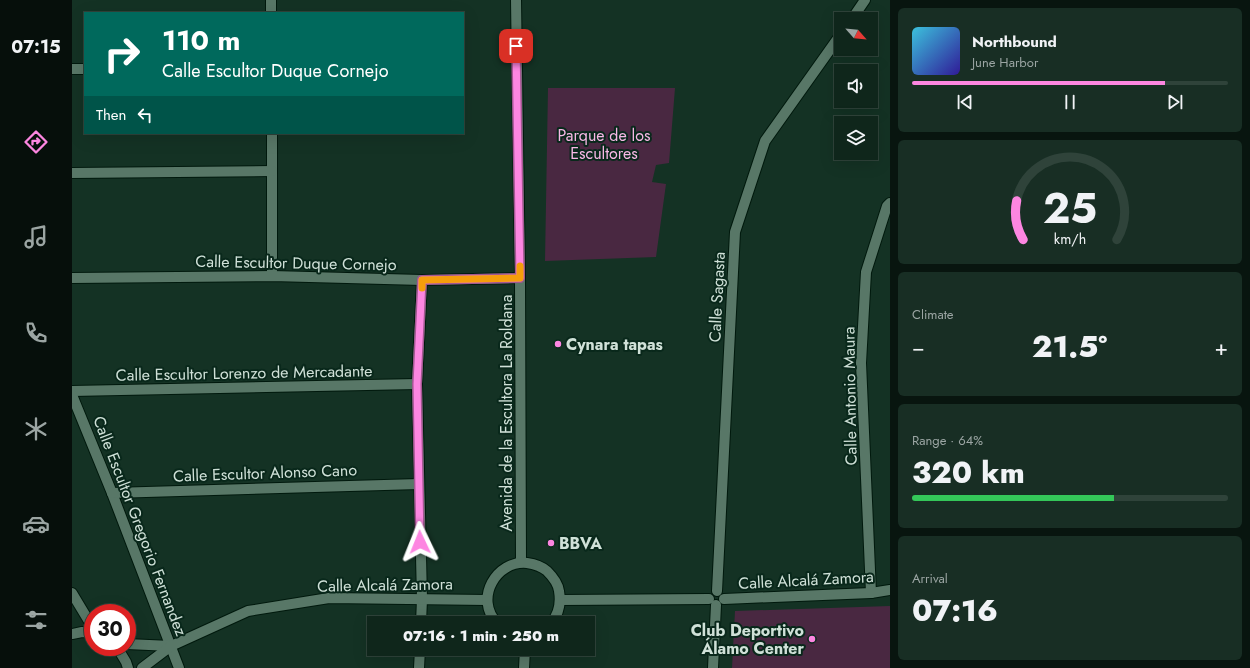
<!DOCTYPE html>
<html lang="en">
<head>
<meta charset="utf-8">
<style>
	:root { --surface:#0f261b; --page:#182e24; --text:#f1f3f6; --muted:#9ba5a3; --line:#2f433a; --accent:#fd86e1 }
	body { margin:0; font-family:Jost,sans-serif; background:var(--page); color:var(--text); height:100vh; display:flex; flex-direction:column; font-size:15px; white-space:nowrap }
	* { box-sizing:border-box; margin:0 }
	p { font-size:13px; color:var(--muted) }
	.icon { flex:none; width:22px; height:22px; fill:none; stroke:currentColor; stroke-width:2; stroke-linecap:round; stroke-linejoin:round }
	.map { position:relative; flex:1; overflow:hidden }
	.drawer { display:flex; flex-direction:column; gap:8px; padding:8px; background:#08150f; width:360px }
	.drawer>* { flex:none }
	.top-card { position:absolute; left:12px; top:12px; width:380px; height:122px; border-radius:0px; box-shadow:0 4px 16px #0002,0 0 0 1px var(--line); background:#00695c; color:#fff; overflow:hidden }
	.needle { width:26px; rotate:117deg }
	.controls { position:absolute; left:762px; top:12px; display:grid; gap:8px }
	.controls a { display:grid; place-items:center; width:44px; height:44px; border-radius:0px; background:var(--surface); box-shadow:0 4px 16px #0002,0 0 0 1px var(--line); font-size:20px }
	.speed { position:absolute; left:12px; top:604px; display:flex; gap:8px; font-size:20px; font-weight:700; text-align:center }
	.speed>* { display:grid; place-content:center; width:52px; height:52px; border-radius:50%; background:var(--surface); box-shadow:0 4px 16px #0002,0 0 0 1px var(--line); line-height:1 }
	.speed .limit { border:6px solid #d22; background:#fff; color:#111 }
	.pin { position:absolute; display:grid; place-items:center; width:34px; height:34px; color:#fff; margin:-17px; border-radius:8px; box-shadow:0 2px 6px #0006 }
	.me { position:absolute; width:44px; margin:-22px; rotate:358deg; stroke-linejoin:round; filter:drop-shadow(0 0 3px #0008) }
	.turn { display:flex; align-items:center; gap:14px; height:84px; padding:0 12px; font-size:18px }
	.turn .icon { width:52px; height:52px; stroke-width:2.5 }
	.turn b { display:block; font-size:28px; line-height:34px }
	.then { display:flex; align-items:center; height:38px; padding:0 12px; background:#0003; gap:8px; font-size:15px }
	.big { font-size:30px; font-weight:800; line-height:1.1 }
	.drawer .card { flex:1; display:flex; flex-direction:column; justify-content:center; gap:6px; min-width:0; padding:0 14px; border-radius:6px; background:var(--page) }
	.drawer .dial { align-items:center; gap:0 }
	.dial svg { height:104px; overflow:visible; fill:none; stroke:var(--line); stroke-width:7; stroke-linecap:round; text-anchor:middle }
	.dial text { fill:var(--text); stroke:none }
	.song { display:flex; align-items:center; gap:12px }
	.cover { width:48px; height:48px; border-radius:6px; background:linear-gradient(135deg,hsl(190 70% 55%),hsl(250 70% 35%)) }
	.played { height:4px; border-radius:2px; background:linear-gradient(90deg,var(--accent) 80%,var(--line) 80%) }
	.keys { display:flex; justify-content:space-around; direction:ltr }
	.heat { display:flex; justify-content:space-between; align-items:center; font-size:22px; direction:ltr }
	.charge { height:6px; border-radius:3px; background:linear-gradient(90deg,#34c759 64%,var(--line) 0) }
	.trip { position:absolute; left:295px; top:616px; width:228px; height:40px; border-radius:0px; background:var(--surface); box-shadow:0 4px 16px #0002,0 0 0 1px var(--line); font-weight:800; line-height:40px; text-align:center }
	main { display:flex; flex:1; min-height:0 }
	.menu { display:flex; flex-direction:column; width:72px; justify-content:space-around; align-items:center; background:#060f0b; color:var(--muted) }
	.menu .icon { width:28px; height:28px }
	.menu .current { color:var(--accent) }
	.menu b { font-size:18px; color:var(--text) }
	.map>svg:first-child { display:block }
</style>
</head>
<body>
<main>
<nav class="menu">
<b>07:15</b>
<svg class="icon current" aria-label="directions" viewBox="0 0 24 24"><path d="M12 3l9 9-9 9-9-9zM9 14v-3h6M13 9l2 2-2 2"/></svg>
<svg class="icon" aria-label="music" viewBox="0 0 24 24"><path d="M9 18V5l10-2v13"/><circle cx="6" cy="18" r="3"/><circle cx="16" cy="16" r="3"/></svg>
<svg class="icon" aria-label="phone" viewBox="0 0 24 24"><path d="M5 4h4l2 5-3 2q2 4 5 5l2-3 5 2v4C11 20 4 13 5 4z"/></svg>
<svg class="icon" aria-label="climate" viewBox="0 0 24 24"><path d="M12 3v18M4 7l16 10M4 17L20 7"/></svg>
<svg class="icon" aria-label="car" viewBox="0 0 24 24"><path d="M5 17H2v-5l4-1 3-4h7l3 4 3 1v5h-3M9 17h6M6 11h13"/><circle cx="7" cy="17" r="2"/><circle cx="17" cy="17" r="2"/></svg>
<svg class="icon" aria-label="filters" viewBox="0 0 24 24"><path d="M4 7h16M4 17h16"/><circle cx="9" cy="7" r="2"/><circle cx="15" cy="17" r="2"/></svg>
</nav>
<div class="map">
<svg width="818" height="668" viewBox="0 0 818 668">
	<rect width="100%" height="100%" fill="#143224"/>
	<g fill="#492841">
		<path d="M476,88H603L597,163L584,165L580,182L594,184L584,257L473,261Z"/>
		<path d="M818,606V668H660L663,611Z"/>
	</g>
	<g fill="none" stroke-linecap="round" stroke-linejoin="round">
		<defs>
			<g id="minor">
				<path d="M199,0V13"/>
				<path d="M780,19L793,0"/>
				<path d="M0,69H13"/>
				<path d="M200,133V276"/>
				<path d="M0,173L200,171"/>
				<path d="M0,278L200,276L350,280L448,278"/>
				<path d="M0,391L345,384"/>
				<path d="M0,395L40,493L107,668"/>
				<path d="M40,493L347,484"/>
				<path d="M645,591L663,232L693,141L769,34"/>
				<path d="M799,593L789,363L794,272L815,206L818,203"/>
				<path d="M652,599L799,593L818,590"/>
				<path d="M488,600L637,599"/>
				<path d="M349,623L350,599L345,384L350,280"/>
				<path d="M55,644L99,646"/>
				<path d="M70,668L99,646L176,611L257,598L415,600"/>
				<path d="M347,668L348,649"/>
				<path d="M641,668L644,605"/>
			</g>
			<g id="tertiary">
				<path d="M444,0L448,278L449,562"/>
				<path d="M0,593L21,628"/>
				<path d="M425,623C402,599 424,560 455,563C462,564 469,566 475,571C481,577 486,583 487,591C489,603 487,614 479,623"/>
				<path d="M0,634L10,632L21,633"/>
				<path d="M45,647L54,662L56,668"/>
				<path d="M452,668L453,649"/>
			</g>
		</defs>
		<use href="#minor" stroke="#00190d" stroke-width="12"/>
		<use href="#tertiary" stroke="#00190d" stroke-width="12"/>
		<use href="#minor" stroke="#587767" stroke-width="10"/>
		<use href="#tertiary" stroke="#587767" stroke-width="10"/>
	</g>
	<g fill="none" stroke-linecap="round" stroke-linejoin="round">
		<defs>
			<path id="route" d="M348,542L345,384L350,280L448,278L444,46"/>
		</defs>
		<use href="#route" stroke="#a45792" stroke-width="10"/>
		<use href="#route" stroke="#fd86e1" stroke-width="7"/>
		<path stroke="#f59e0b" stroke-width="7" d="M350,288V280L448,278V266"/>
	</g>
	<g fill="#fd86e1" stroke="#09281b" stroke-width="1.5">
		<circle cx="486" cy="344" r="4"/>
		<circle cx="479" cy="543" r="4"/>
		<circle cx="740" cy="639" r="4"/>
	</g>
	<g text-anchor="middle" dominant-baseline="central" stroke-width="4" stroke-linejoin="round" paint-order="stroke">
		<g font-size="16" fill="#f8b8e6" stroke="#09281b">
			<text x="532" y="135">Parque de los<tspan x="532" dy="18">Escultores</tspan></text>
		</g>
		<g font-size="16" fill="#d0e1d8" stroke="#09281b">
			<text transform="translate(224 263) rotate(1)">Calle Escultor Duque Cornejo</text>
			<text transform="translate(645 297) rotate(-87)">Calle Sagasta</text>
			<text transform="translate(172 373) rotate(-1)">Calle Escultor Lorenzo de Mercadante</text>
			<text transform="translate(778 396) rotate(-91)">Calle Antonio Maura</text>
			<text transform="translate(434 413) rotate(-90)">Avenida de la Escultora La Roldana</text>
			<text transform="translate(193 473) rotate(-2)">Calle Escultor Alonso Cano</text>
			<text transform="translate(68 526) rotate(69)">Calle Escultor Gregorio Fernandez</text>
			<text transform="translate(734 580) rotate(-3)">Calle Alcalá Zamora</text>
			<text transform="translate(313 585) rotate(-1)">Calle Alcalá Zamora</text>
		</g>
		<g font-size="16" font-weight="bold" fill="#d0e1d8" stroke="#09281b" text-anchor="start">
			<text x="494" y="344">Cynara tapas</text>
			<text x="487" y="543">BBVA</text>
			<text x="732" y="630" text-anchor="end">Club Deportivo<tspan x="732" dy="18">Álamo Center</tspan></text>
		</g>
	</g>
</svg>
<div class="controls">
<a><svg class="needle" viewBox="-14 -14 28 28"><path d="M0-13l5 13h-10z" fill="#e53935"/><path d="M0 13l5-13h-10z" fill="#9ba5a3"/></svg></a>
<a><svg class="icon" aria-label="sound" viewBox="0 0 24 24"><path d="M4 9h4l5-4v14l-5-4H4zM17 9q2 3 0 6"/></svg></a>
<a><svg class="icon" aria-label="layers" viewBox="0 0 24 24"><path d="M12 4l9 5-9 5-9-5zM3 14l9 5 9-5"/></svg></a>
</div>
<div class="speed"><div class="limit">30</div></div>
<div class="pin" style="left:444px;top:46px;background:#d93025"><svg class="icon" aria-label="arrive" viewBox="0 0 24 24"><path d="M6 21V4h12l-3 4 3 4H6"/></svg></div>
<svg class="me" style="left:348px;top:542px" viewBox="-20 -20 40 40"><path d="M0-17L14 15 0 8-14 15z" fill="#fd86e1" stroke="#fff" stroke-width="4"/></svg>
<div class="trip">07:16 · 1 min · 250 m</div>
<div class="top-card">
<div class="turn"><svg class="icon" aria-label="right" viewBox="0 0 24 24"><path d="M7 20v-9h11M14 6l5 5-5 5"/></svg><div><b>110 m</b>Calle Escultor Duque Cornejo</div></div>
<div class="then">Then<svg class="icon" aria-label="left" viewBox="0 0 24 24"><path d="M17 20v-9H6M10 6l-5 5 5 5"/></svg></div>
</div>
</div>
<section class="drawer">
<div class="card">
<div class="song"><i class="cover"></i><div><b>Northbound</b><p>June Harbor</p></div></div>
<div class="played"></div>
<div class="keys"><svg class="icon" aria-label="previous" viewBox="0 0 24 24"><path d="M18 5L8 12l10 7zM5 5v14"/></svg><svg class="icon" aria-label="pause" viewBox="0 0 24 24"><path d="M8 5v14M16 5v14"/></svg><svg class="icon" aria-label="next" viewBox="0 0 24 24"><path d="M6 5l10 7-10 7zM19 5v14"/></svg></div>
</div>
<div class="card dial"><svg viewBox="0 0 100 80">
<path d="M14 69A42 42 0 1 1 86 69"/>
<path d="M14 69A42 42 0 0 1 9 39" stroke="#fd86e1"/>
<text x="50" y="56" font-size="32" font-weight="700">25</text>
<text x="50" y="72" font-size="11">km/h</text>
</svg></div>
<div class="card"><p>Climate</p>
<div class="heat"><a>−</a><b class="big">21.5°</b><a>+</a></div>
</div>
<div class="card"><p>Range · 64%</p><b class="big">320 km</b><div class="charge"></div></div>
<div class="card"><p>Arrival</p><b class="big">07:16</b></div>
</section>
</main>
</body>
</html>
